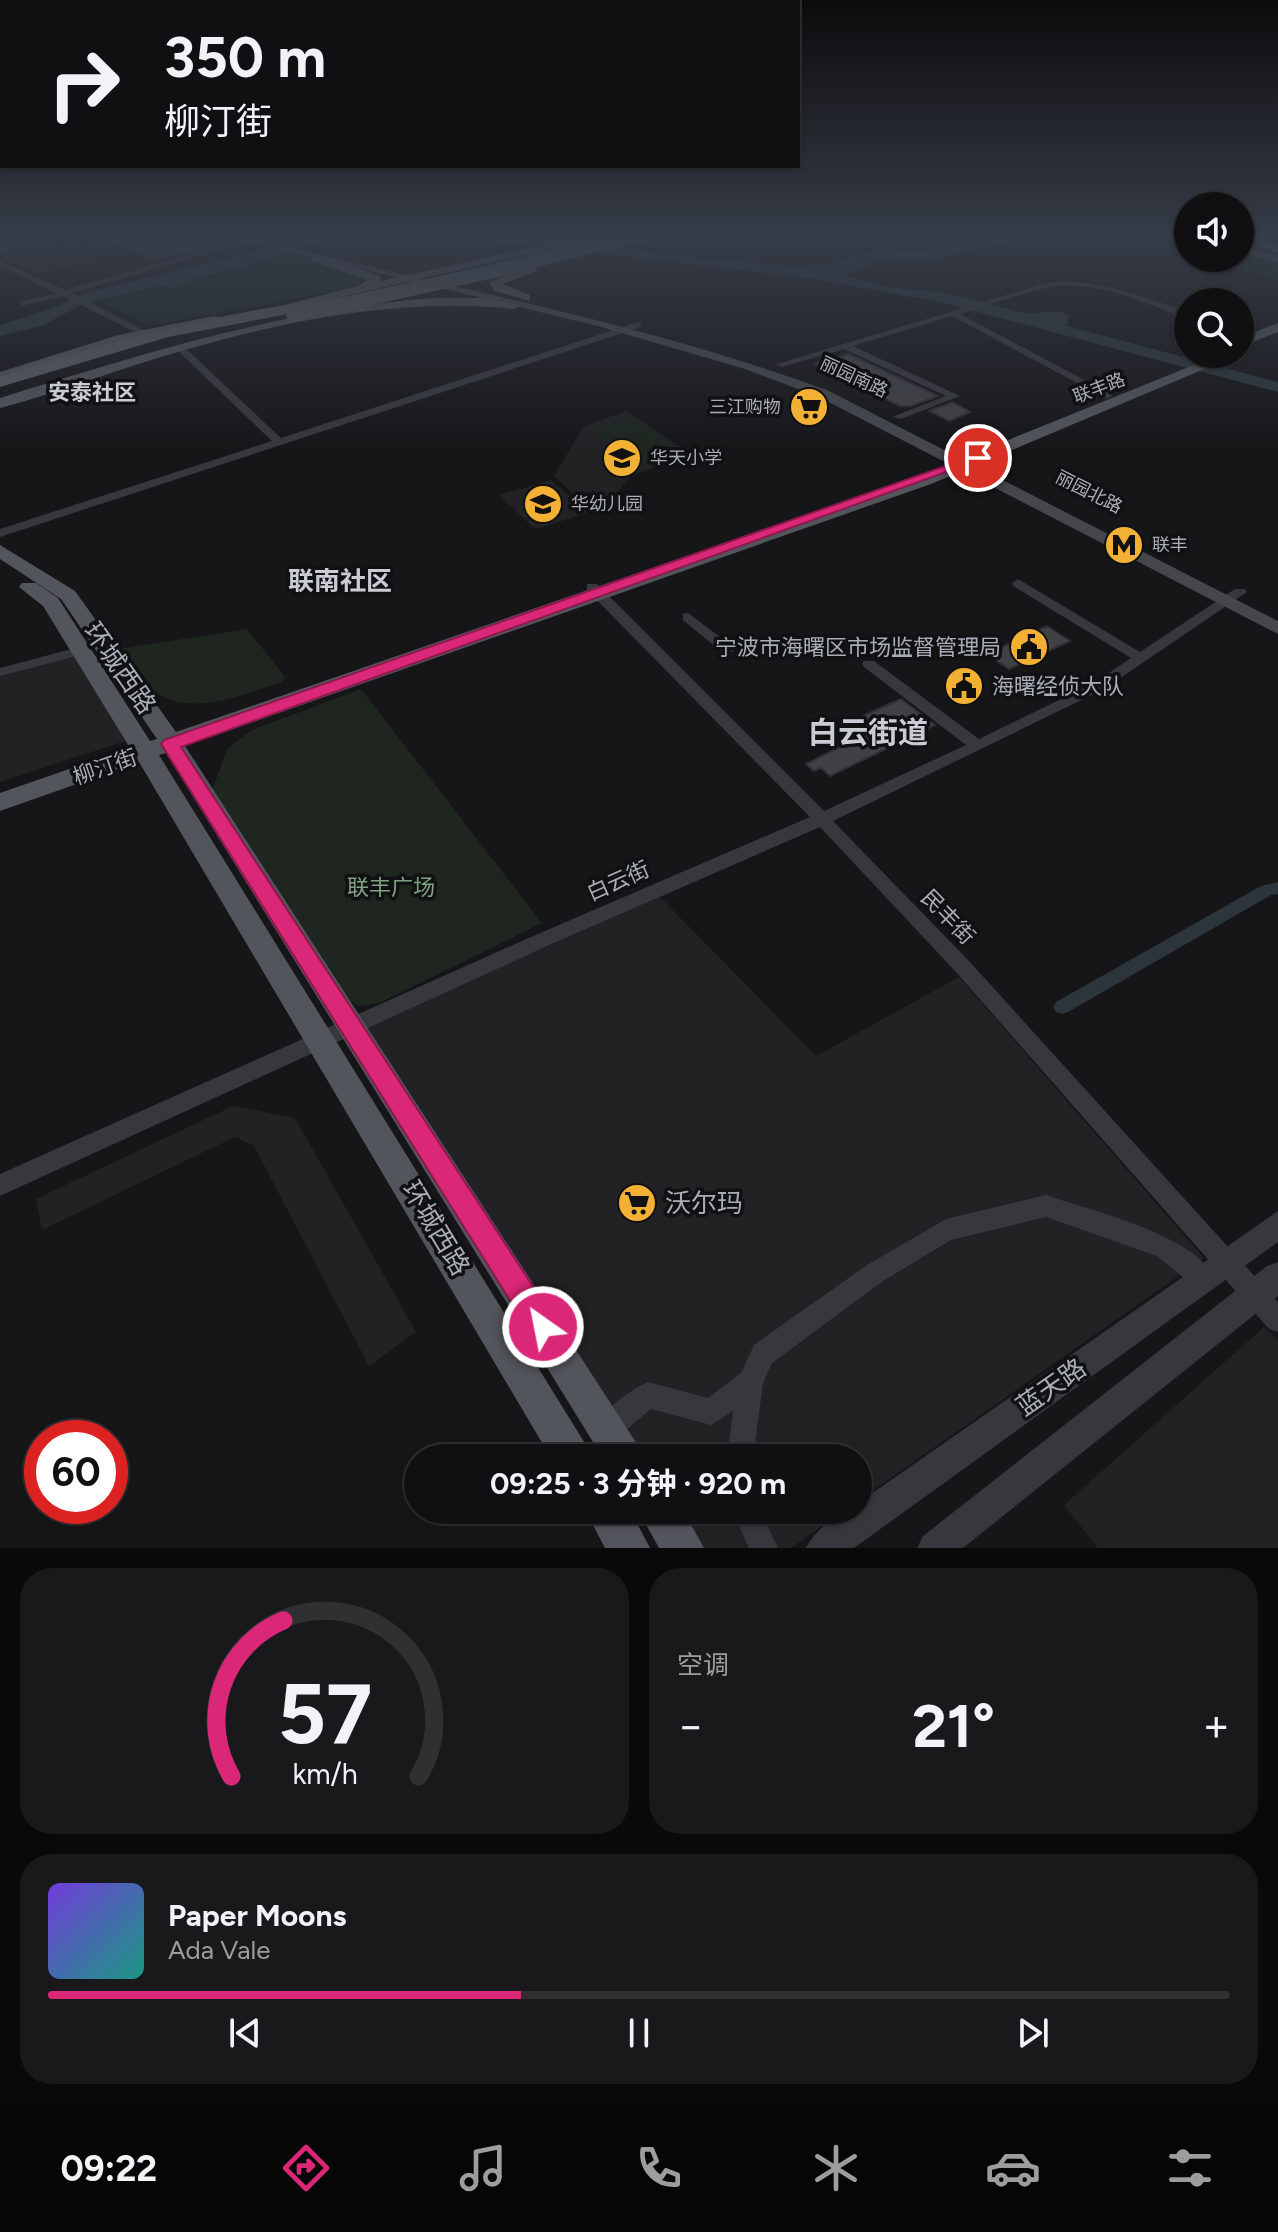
<!DOCTYPE html>
<html lang="zh">
<head>
<meta charset="utf-8">
<style>
	:root { --surface:#101012; --page:#19191b; --text:#f1f3f6; --muted:#9c9d9f; --line:#303032; --accent:#db2777 }
	body { margin:0; font-family:Figtree,"Noto Sans SC",sans-serif; background:var(--page); color:var(--text); height:100vh; display:flex; flex-direction:column; font-size:30px; white-space:nowrap }
	* { box-sizing:border-box; margin:0 }
	p { font-size:26px; color:var(--muted) }
	.icon { flex:none; width:44px; height:44px; fill:none; stroke:currentColor; stroke-width:2; stroke-linecap:round; stroke-linejoin:round }
	.map { position:relative; height:1548px; overflow:hidden }
	.panel { display:flex; flex-direction:column; gap:20px; padding:20px; background:#09090a; flex:1 }
	.panel>* { flex:none }
	.top-card { position:absolute; left:0px; top:0px; width:800px; height:168px; box-shadow:0 2px 6px #0004,0 0 0 2px var(--line); background:#101012; color:var(--text); overflow:hidden }
	.fabs { position:absolute; left:1174px; top:192px; display:grid; gap:16px }
	.fabs a { display:grid; place-items:center; width:80px; height:80px; border-radius:50%; background:var(--surface); box-shadow:0 2px 6px #0004,0 0 0 2px var(--line); font-size:40px }
	.speed { position:absolute; left:24px; top:1420px; display:flex; gap:16px; font-size:40px; font-weight:700; text-align:center }
	.speed>* { display:grid; place-content:center; width:104px; height:104px; border-radius:50%; background:var(--surface); box-shadow:0 2px 6px #0004,0 0 0 2px var(--line); line-height:1 }
	.speed .limit { border:12px solid #d22; background:#fff; color:#111 }
	.pin { position:absolute; display:grid; place-items:center; width:68px; height:68px; color:#fff; margin:-34px; border:4px solid #fff; border-radius:50%; box-shadow:0 2px 8px #0007 }
	.me { position:absolute; width:88px; margin:-44px; rotate:327deg; stroke-linejoin:round; filter:drop-shadow(0 0 6px #0008) }
	.turn { display:flex; align-items:center; gap:28px; height:168px; padding:0 32px; font-size:36px }
	.turn .icon { width:104px; height:104px; stroke-width:2.5 }
	.turn b { display:block; font-size:56px; line-height:68px }
	.big { font-size:60px; font-weight:700; line-height:1.1 }
	.panel .card { flex:1; display:flex; flex-direction:column; justify-content:center; gap:12px; min-width:0; padding:0 28px; border-radius:32px; background:var(--page) }
	.panel .dial { align-items:center; gap:0 }
	.dial svg { height:208px; overflow:visible; fill:none; stroke:var(--line); stroke-width:7; stroke-linecap:round; text-anchor:middle }
	.dial text { fill:var(--text); stroke:none }
	.song { display:flex; align-items:center; gap:24px }
	.cover { width:96px; height:96px; border-radius:12px; background:linear-gradient(135deg,hsl(260 70% 55%),hsl(170 70% 35%)) }
	.played { height:8px; border-radius:4px; background:linear-gradient(90deg,var(--accent) 40%,var(--line) 40%) }
	.keys { display:flex; justify-content:space-around; direction:ltr }
	.heat { display:flex; justify-content:space-between; align-items:center; font-size:44px; direction:ltr }
	.panel .tiles { flex:1; display:grid; gap:20px; grid-template-columns:1fr 1fr }
	.card:last-child { grid-column:span 2 }
	.trip { position:absolute; left:404px; top:1444px; width:468px; height:80px; border-radius:40px; background:var(--surface); box-shadow:0 2px 6px #0004,0 0 0 2px var(--line); font-weight:700; line-height:80px; text-align:center }
	.menu { display:flex; height:128px; justify-content:space-around; align-items:center; background:#060607; color:var(--muted) }
	.menu .icon { width:56px; height:56px }
	.menu .active { color:var(--accent) }
	.menu b { font-size:36px; color:var(--text) }
	.map>svg:first-child { display:block }
</style>
</head>
<body>
<div class="map">
<svg width="1278" height="1548" viewBox="0 0 1278 1548">
	<rect width="100%" height="100%" fill="#161618"/>
	<g fill="#222225">
		<path d="M76,239L111,255L38,274L1,257L7,252Z"/>
		<path d="M627,411L690,454L633,475L623,484L609,508L595,513L554,476L584,426Z"/>
		<path d="M551,480L588,513L535,529L499,495Z"/>
		<path d="M79,653L131,739L0,782V674Z"/>
		<path d="M660,897L816,1056L959,977L1204,1258L858,1501V1458H643L369,1036L367,1025Z"/>
		<path d="M233,1106L295,1118L416,1332L369,1366L254,1146L235,1137L42,1230L36,1199Z"/>
		<path d="M1264,1327L1278,1341V1548H1098L1064,1505Z"/>
		<path d="M677,1510H845L791,1548H701Z"/>
	</g>
	<g fill="#1e261f">
		<path d="M1240,251L1278,262V280L1204,258H1240Z"/>
		<path d="M285,256L307,258L366,279L347,289L163,324H145L100,301C147,290 193,282 239,273C253,270 271,260 285,256Z"/>
		<path d="M630,417L683,453L640,466L588,428Z"/>
		<path d="M247,629L285,677L282,682C242,695 190,719 150,689C138,679 128,662 119,649Z"/>
		<path d="M361,689L542,923L379,1003L359,1006L347,999L212,791L227,749L252,730Z"/>
	</g>
	<g fill="#2c353c">
		<path d="M299,235H409L310,242L245,268L222,271L170,288L165,285L80,305L42,326L0,336V325L51,309L88,292L259,251Z"/>
		<path d="M442,235H570L663,255L793,266L831,264L881,249L918,252L1001,235H1030L931,261L888,258L842,275L889,287L948,293L1028,314L1057,311L1069,315L1067,326L1278,382V392L940,302L809,278Z"/>
	</g>
	<g fill="none" stroke-linecap="round" stroke-linejoin="round">
		<path fill="#2c353c" fill-rule="evenodd" d="M1278,882V894L1271,895L1068,1012L1062,1014L1056,1012L1053,1007L1056,1002L1261,886Z"/>
	</g>
	<g fill="#404145" stroke="#303034" stroke-width="2">
		<path d="M99,235H171L201,248L155,260Z"/>
		<path d="M848,354L938,396L911,406H900L815,364Z"/>
		<path d="M953,402L970,412L949,421L929,411Z"/>
		<path d="M1047,626L1070,641L1009,669L987,654Z"/>
		<path d="M901,699L935,725L926,729L915,720L884,735L896,744L830,776L821,768L814,771L806,764L864,735L849,722Z"/>
	</g>
	<g fill="none" stroke-linecap="round" stroke-linejoin="round">
		<g fill="#37383d" fill-rule="evenodd">
			<path d="M243,239L250,241L72,293L146,331V335L143,336L63,296L21,306V302L56,293L0,266V261L65,290Z"/>
			<path d="M1067,281C1110,284 1148,298 1188,312V318C1144,304 1098,279 1050,287C1020,293 990,305 960,314L1111,394L1112,396L1107,399L952,316L853,346L960,396L901,419L892,417L946,396L844,349L782,367L777,364L1046,283Z"/>
			<path d="M638,322L641,323V327L0,537V529L272,441L176,349V345H182L281,438Z"/>
			<path d="M1240,330L1256,335L1258,337L1253,340L1240,336Z"/>
			<path d="M1018,579L1140,652L1235,589H1245L1247,592L1104,689L833,821L969,961L1278,1302V1332L1269,1329L955,971L820,827L545,947L0,1196V1174L531,937L810,817L587,590V584H597L824,811L966,745L864,667L862,664L864,661H874L979,739L1094,683L1131,658L1013,586L1012,583Z"/>
			<path d="M688,613L732,646L734,649L732,652H722L683,620V614Z"/>
			<path d="M83,646L90,650L88,653L0,676V668Z"/>
			<path d="M1046,1195C1089,1210 1197,1235 1215,1279L1211,1287L1203,1291L1195,1287L1157,1256L1046,1217L951,1240L883,1281L772,1363L763,1383L753,1458H727L733,1411L711,1425L651,1409L616,1438L607,1442L598,1438L594,1429C601,1411 630,1390 648,1382L708,1398L741,1373L754,1345L867,1265L946,1219Z"/>
			<path d="M732,1510H760L778,1548H749Z"/>
		</g>
		<g fill="#37383d" fill-rule="evenodd">
			<path d="M54,235H72L0,253V247Z"/>
			<path d="M752,235H764L765,237L760,240Z"/>
			<path d="M1278,1211V1242L854,1548H806C814,1531 839,1510 858,1510V1503Z"/>
			<path d="M1278,1262V1296L963,1548H917L923,1536L1267,1266Z"/>
		</g>
		<path fill="#45474d" fill-rule="evenodd" d="M220,235H239C436,285 635,320 827,390L1278,621V634L817,396L745,369L598,326Z"/>
		<g fill="#53555c" fill-rule="evenodd">
			<path d="M589,235H611L293,308L287,304L358,286L367,280L312,261V255L316,254L380,276L381,281Z"/>
			<path d="M644,235H663L611,251L605,248Z"/>
			<path d="M1240,245L1278,255V263L1240,252Z"/>
			<path d="M529,267L539,270L502,284L530,295V301L495,291L489,282Z"/>
			<path d="M433,298H485L520,305L514,309C403,297 288,320 181,351C121,368 61,392 0,408V398C142,354 284,309 433,298Z"/>
			<path d="M214,316L219,317V323L126,342L0,381V372L118,335Z"/>
			<path d="M1278,323V332L1240,347V338Z"/>
			<path d="M1221,354H1240L931,484L185,746L646,1458H603L166,753L159,755L594,1458H551L139,762L0,811V793L130,748L43,606L19,587L22,583H36L58,598L150,741L157,739L61,599L0,559V545L75,591L176,732L919,476Z"/>
			<path d="M585,1510H630L650,1548H605Z"/>
			<path d="M638,1510H683L704,1548H659Z"/>
		</g>
		<g fill="#5b5e65" fill-rule="evenodd">
			<path d="M1240,235L1278,245V253L1240,240Z"/>
			<path d="M336,297L341,298V304L168,337L0,387V377C110,340 221,313 336,297Z"/>
		</g>
		<path stroke="#5b5e65" stroke-width="14" d="M293,315L494,271L636,235"/>
	</g>
	<linearGradient id="sky" x2="0" y2="1"><stop stop-color="#0c0c0d"/><stop offset="0.52" stop-color="#363c48"/><stop offset="1" stop-color="#363c48" stop-opacity="0"/></linearGradient>
	<rect width="1278" height="452" fill="url(#sky)"/>
	<path fill="#db2777" stroke="#8e194d" stroke-width="2" d="M974,456L985,458L181,747L553,1317L557,1327L553,1337L543,1341L533,1337L161,744L164,740Z"/>
	<defs>
		<symbol id="supermarket-disc" viewBox="-11 -11 22 22"><circle r="9.5" fill="#f2b134" stroke="#111113"/><path d="M-6-5.5h2.5l.6 2H6L4.5 2H-2.5L-4.4-4H-6ZM-1.5 3.2a1.3 1.3 0 1 0 .1 0ZM3 3.2a1.3 1.3 0 1 0 .1 0Z" fill="#111"/></symbol>
		<symbol id="school-disc" viewBox="-11 -11 22 22"><circle r="9.5" fill="#f2b134" stroke="#111113"/><path d="M0-5L7-2L0 1L-7-2ZM-4 1L0 2.5L4 1V4Q0 6-4 4Z" fill="#111"/></symbol>
		<symbol id="metro-disc" viewBox="-11 -11 22 22"><circle r="9.5" fill="#f2b134" stroke="#111113"/><path d="M-5.5 5V-5H-3L0 0L3-5H5.5V5H3V-.5L0 4L-3-.5V5Z" fill="#111"/></symbol>
		<symbol id="civic-disc" viewBox="-11 -11 22 22"><circle r="9.5" fill="#f2b134" stroke="#111113"/><path d="M-.6-6.5H3V-4.5H.6V-3L4-1V1h2V6H-6V1h2V-1L-.6-3ZM-1.2 2.5V6h2.4V2.5Z" fill="#111"/></symbol>
	</defs>
	<g fill-rule="evenodd">
		<use href="#supermarket-disc" x="787" y="385" width="44" height="44"/>
		<use href="#school-disc" x="600" y="436" width="44" height="44"/>
		<use href="#school-disc" x="521" y="482" width="44" height="44"/>
		<use href="#metro-disc" x="1102" y="523" width="44" height="44"/>
		<use href="#civic-disc" x="1007" y="625" width="44" height="44"/>
		<use href="#civic-disc" x="942" y="664" width="44" height="44"/>
		<use href="#supermarket-disc" x="615" y="1181" width="44" height="44"/>
	</g>
	<g text-anchor="middle" dominant-baseline="central" stroke-width="7" stroke-linejoin="round" paint-order="stroke">
		<g font-size="18" fill="#a8adb8" stroke="#111113">
			<text transform="translate(854 377) rotate(25)">丽园南路</text>
			<text transform="translate(1099 388) rotate(-21)">联丰路</text>
			<text transform="translate(1089 492) rotate(27)">丽园北路</text>
		</g>
		<g font-size="18" fill="#a8adb8" stroke="#111113" text-anchor="start">
			<text x="781" y="407" text-anchor="end">三江购物</text>
			<text x="650" y="458">华天小学</text>
			<text x="571" y="504">华幼儿园</text>
			<text x="1152" y="545">联丰</text>
		</g>
		<g font-size="22" font-weight="bold" fill="#c9ccd4" stroke="#111113">
			<text x="92" y="392">安泰社区</text>
		</g>
		<g font-size="22" fill="#a8adb8" stroke="#111113" text-anchor="end">
			<text x="1001" y="647">宁波市海曙区市场监督管理局</text>
			<text x="992" y="686" text-anchor="start">海曙经侦大队</text>
		</g>
		<g font-size="22" fill="#a8adb8" stroke="#111113">
			<text transform="translate(105 767) rotate(-19)">柳汀街</text>
			<text transform="translate(618 881) rotate(-24)">白云街</text>
			<text transform="translate(948 917) rotate(46)">民丰街</text>
		</g>
		<g font-size="22" fill="#7fa381" stroke="#111113">
			<text x="391" y="887">联丰广场</text>
		</g>
		<g font-size="26" font-weight="bold" fill="#c9ccd4" stroke="#111113">
			<text x="340" y="581">联南社区</text>
		</g>
		<g font-size="26" fill="#a8adb8" stroke="#111113">
			<text transform="translate(120 668) rotate(55)">环城西路</text>
			<text transform="translate(436 1228) rotate(59)">环城西路</text>
			<text transform="translate(1051 1387) rotate(-35)">蓝天路</text>
		</g>
		<g font-size="26" fill="#a8adb8" stroke="#111113" text-anchor="start">
			<text x="665" y="1203">沃尔玛</text>
		</g>
		<g font-size="30" font-weight="bold" fill="#c9ccd4" stroke="#111113">
			<text x="868" y="732">白云街道</text>
		</g>
	</g>
</svg>
<div class="fabs">
<a><svg class="icon" aria-label="sound" viewBox="0 0 24 24"><path d="M4 9h4l5-4v14l-5-4H4zM17 9q2 3 0 6"/></svg></a>
<a><svg class="icon" aria-label="search" viewBox="0 0 24 24"><circle cx="10" cy="10" r="6"/><path d="M15 15l6 6"/></svg></a>
</div>
<div class="speed"><div class="limit">60</div></div>
<div class="pin" style="left:978px;top:458px;background:#d93025"><svg class="icon" aria-label="arrive" viewBox="0 0 24 24"><path d="M6 21V4h12l-3 4 3 4H6"/></svg></div>
<svg class="me" style="left:543px;top:1327px" viewBox="-20 -20 40 40"><circle r="17" fill="#db2777" stroke="#fff" stroke-width="3"/><path d="M0-11L8 9 0 5-8 9z" fill="#fff"/></svg>
<div class="trip">09:25 · 3 分钟 · 920 m</div>
<div class="top-card">
<div class="turn"><svg class="icon" aria-label="right" viewBox="0 0 24 24"><path d="M7 20v-9h11M14 6l5 5-5 5"/></svg><div><b>350 m</b>柳汀街</div></div>
</div>
</div>
<section class="panel">
<div class="tiles">
<div class="card dial"><svg viewBox="0 0 100 80">
<path d="M14 69A42 42 0 1 1 86 69"/>
<path d="M14 69A42 42 0 0 1 34 9" stroke="#db2777"/>
<text x="50" y="56" font-size="32" font-weight="700">57</text>
<text x="50" y="72" font-size="11">km/h</text>
</svg></div>
<div class="card"><p>空调</p>
<div class="heat"><a>−</a><b class="big">21°</b><a>+</a></div>
</div>
<div class="card">
<div class="song"><i class="cover"></i><div><b>Paper Moons</b><p>Ada Vale</p></div></div>
<div class="played"></div>
<div class="keys"><svg class="icon" aria-label="previous" viewBox="0 0 24 24"><path d="M18 5L8 12l10 7zM5 5v14"/></svg><svg class="icon" aria-label="pause" viewBox="0 0 24 24"><path d="M8 5v14M16 5v14"/></svg><svg class="icon" aria-label="next" viewBox="0 0 24 24"><path d="M6 5l10 7-10 7zM19 5v14"/></svg></div>
</div>
</div>
</section>
<nav class="menu">
<b>09:22</b>
<svg class="icon active" aria-label="directions" viewBox="0 0 24 24"><path d="M12 3l9 9-9 9-9-9zM9 14v-3h6M13 9l2 2-2 2"/></svg>
<svg class="icon" aria-label="music" viewBox="0 0 24 24"><path d="M9 18V5l10-2v13"/><circle cx="6" cy="18" r="3"/><circle cx="16" cy="16" r="3"/></svg>
<svg class="icon" aria-label="phone" viewBox="0 0 24 24"><path d="M5 4h4l2 5-3 2q2 4 5 5l2-3 5 2v4C11 20 4 13 5 4z"/></svg>
<svg class="icon" aria-label="climate" viewBox="0 0 24 24"><path d="M12 3v18M4 7l16 10M4 17L20 7"/></svg>
<svg class="icon" aria-label="car" viewBox="0 0 24 24"><path d="M5 17H2v-5l4-1 3-4h7l3 4 3 1v5h-3M9 17h6M6 11h13"/><circle cx="7" cy="17" r="2"/><circle cx="17" cy="17" r="2"/></svg>
<svg class="icon" aria-label="filters" viewBox="0 0 24 24"><path d="M4 7h16M4 17h16"/><circle cx="9" cy="7" r="2"/><circle cx="15" cy="17" r="2"/></svg>
</nav>
</body>
</html>
